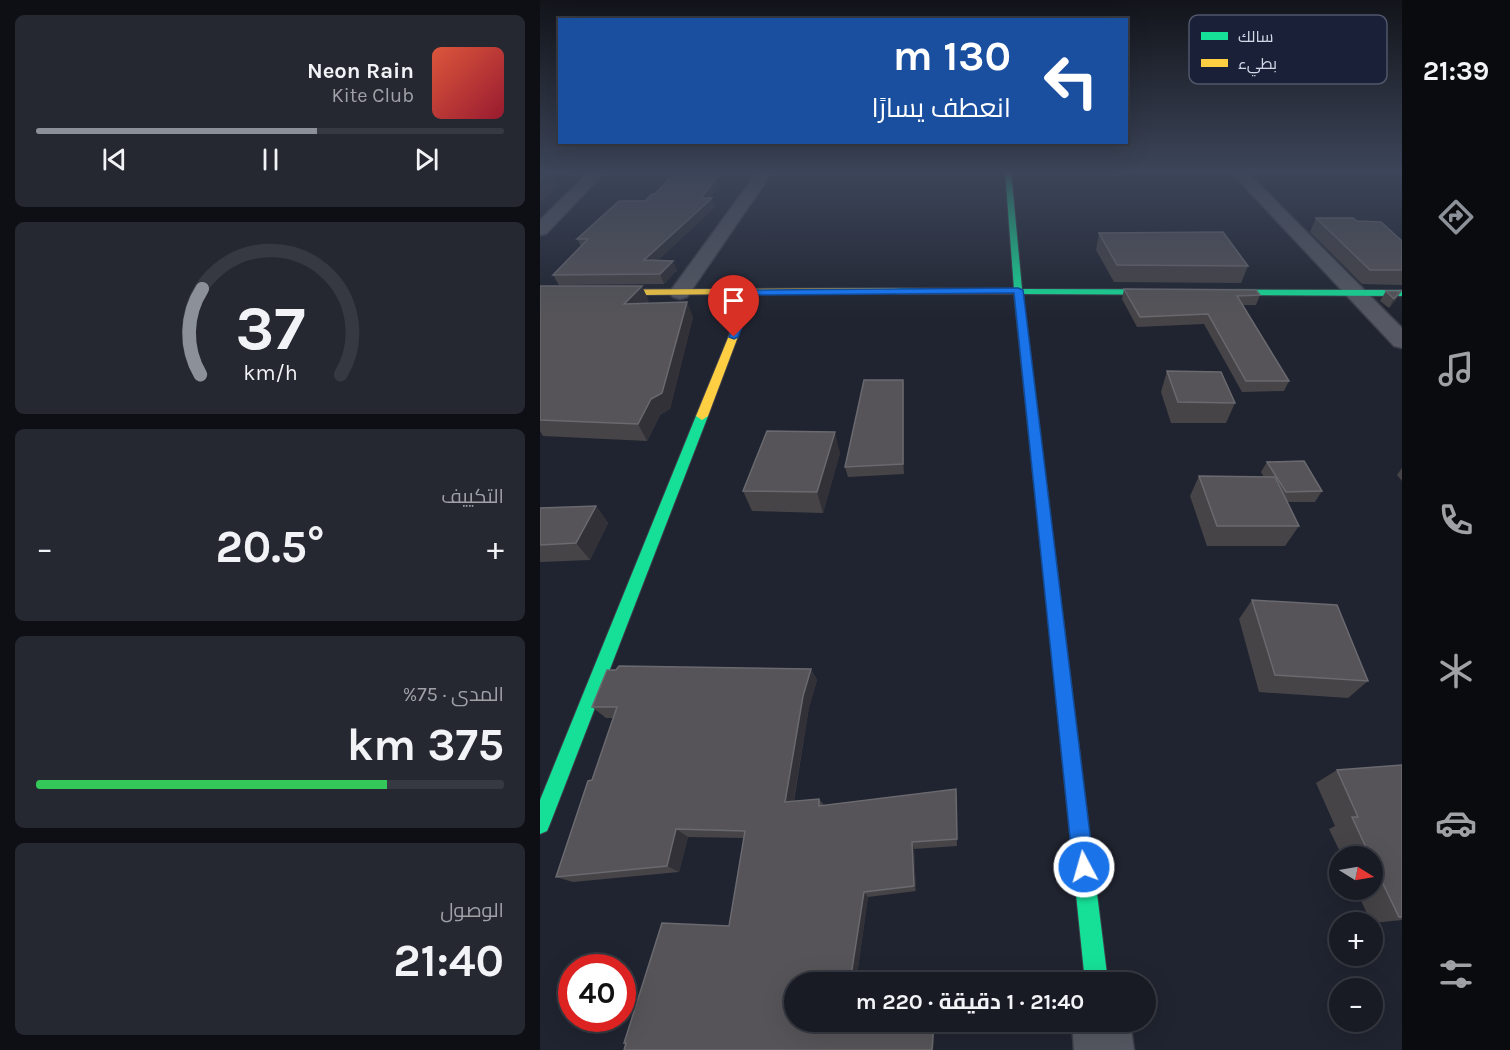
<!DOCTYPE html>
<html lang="ar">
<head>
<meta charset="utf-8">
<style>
	:root { --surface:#181b24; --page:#252831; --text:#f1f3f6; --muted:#9fa1a6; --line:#363941; --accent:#8c9099 }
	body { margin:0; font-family:Karla,Cairo,sans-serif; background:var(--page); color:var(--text); direction:rtl; height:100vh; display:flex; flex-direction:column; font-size:22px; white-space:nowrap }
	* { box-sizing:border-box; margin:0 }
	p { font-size:20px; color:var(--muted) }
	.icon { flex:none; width:33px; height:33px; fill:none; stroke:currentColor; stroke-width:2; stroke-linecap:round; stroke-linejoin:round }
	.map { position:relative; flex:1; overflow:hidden; direction:ltr }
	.side { display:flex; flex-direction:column; gap:15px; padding:15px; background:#0d0f14; width:540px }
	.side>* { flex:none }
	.guide { position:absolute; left:18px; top:18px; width:570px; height:126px; border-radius:0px; box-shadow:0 6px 24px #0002,0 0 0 2px var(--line); direction:rtl; background:#1a4fa0; color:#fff; overflow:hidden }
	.needle { width:39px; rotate:101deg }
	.controls { position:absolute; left:789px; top:846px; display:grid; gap:12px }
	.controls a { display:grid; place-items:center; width:54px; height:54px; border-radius:50%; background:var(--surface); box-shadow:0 6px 24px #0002,0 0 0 2px var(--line); font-size:30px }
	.speed { position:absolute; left:18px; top:954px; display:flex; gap:12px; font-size:30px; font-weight:700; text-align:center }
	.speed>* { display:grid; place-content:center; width:78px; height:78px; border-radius:50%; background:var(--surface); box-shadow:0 6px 24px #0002,0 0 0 2px var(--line); line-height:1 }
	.speed .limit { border:9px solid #d22; background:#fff; color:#111 }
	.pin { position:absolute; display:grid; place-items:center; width:51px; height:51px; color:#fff; margin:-62px -26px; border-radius:50% 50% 50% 0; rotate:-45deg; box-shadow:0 0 6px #0007 }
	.pin .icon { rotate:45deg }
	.me { position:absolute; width:66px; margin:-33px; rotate:354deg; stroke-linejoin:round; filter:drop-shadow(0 0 4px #0008) }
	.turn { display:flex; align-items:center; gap:21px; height:126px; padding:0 18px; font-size:27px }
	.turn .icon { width:78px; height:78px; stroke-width:2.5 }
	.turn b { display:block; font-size:42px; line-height:51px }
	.big { font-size:45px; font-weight:700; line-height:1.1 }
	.side .tile { flex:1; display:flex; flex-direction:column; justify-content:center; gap:9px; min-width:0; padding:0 21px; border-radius:9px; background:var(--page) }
	.side .dial { align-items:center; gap:0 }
	.dial svg { height:156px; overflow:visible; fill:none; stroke:var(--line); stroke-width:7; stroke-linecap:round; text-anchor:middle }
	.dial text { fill:var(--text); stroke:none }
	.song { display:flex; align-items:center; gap:18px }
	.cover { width:72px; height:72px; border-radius:9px; background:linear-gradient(135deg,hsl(10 70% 55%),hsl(350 70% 35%)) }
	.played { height:6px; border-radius:3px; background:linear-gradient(90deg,var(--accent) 60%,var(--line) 60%) }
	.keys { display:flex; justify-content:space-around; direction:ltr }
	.heat { display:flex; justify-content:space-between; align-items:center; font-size:33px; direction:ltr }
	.charge { height:9px; border-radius:4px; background:linear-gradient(90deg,#34c759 75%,var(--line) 0) }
	.trip { position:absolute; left:244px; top:972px; width:372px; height:60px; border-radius:30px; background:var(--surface); box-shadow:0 6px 24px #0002,0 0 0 2px var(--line); font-weight:700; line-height:60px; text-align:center; direction:rtl }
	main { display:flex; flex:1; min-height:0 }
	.tab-bar { display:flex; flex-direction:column; width:108px; justify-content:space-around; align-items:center; background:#0a0b0e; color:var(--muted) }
	.tab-bar .icon { width:42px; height:42px }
	.tab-bar .selected { color:var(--accent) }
	.tab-bar b { font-size:27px; color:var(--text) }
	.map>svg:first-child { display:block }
</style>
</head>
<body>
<main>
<nav class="tab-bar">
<b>21:39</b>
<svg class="icon selected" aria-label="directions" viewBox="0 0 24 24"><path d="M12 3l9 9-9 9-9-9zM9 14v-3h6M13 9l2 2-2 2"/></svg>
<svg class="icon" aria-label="music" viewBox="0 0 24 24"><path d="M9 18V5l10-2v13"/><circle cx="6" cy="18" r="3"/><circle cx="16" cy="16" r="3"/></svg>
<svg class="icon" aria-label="phone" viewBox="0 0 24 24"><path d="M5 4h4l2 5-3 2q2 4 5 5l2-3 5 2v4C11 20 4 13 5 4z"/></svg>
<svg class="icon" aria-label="climate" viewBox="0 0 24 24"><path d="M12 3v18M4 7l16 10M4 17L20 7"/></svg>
<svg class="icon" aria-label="car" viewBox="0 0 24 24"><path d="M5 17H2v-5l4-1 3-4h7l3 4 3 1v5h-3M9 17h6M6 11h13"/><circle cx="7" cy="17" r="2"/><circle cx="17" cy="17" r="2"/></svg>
<svg class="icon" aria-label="filters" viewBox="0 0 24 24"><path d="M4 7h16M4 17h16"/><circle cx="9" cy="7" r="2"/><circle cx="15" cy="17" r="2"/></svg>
</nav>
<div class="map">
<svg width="862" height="1050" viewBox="0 0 862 1050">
	<rect width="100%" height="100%" fill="#202430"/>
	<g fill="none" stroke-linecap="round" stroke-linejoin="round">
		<defs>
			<g id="street">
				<path d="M50,171H66L6,234L0,235V220Z"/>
				<path d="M218,171H233L147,297L140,299L133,297L129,293Z"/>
				<path d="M690,171H706L862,328V348L854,346Z"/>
				<path d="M532,1022H590L594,1050H534Z"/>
			</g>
			<g id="fast">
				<path d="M465,171H471L482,289L862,290V296L483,294L518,578L516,582L511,584L506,582L504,578L474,294H356L352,291L356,288L474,289Z"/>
				<path d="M162,412L168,416L10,824L7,831L0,834V800L156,416Z"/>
				<path d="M541,835L548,838L551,845L568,982H545L531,845L534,838Z"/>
			</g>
			<g id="slow">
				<path d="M356,288L359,289V293L214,294L168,416L162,420L156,416L206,294L0,296V290Z"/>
				<path d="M511,572L516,574L518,578L551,845L548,852L541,855L534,852L531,845L504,578L506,574Z"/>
			</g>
		</defs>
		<use href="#street" stroke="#3c3e49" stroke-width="3"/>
		<use href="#fast" stroke="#3c3e49" stroke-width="2"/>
		<use href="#slow" stroke="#3c3e49" stroke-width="2"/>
		<use href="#street" fill="#555862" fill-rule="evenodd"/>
		<use href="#fast" fill="#16e098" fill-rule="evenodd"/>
		<use href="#slow" fill="#ffcf43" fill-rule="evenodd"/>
	</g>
	<g fill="#464447">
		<path d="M178,186L170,198L175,207L118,260L137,270L124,284L19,285L13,275L41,246L37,239L105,201Z"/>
		<path d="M776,218L817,221L862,241V285L822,284L770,232Z"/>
		<path d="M559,233L708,266L701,283L574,282L556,250Z"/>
		<path d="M0,286L109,301L107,303L153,317L130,409L120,415L107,441L3,436L0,431Z"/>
		<path d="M584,289L720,295L716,305H703L749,381L744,391L702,392L664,324L597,327L582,299Z"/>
		<path d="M846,291H861L855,301L849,308L840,301Z"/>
		<path d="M627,371L695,403L686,423H631L621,392Z"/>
		<path d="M363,380L364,391V474L308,477L305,467Z"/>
		<path d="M300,453L283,513L212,511L203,491Z"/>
		<path d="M727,462L782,491L775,502H747L759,526L745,546H667L650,496L659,476L724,477L721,472Z"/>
		<path d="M862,468V481L857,475Z"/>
		<path d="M56,506L68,523L50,560L0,562V508Z"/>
		<path d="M712,600L828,681L808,698L719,692L699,619Z"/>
		<path d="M79,666L271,669L277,680L269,707L254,801L279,799L284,805L416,789L417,846L374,849L376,891L328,897L316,982H255V1022H395L393,1050H84L86,1043H84L122,923L189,926L204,838L148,837L139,872L33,882L16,877L48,781L52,780L74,718H66L52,707L67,670H76Z"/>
		<path d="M862,765V920L832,923L831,922L816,890H832V856H802L789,829L795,826L776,783L797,770Z"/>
	</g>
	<g fill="#313137">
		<path d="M0,171H19L14,177L18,186L0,204Z"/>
		<path d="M176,178L178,186L166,204L172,198L175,207L108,269L104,260Z"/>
		<path d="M133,261L137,270L124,284L120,274Z"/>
		<path d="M102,286L109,301L92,319L84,304Z"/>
		<path d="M861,291L855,301L849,308L854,299Z"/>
		<path d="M147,302L153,317L130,409L120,415L107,441L98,424Z"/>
		<path d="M363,380L364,391V474L363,464Z"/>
		<path d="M295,432L300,453L283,513L277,492Z"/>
		<path d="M56,506L68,523L50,560L36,543Z"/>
		<path d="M271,669L277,680L269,707L252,810L245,802L263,696Z"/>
		<path d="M136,829L148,837L139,872L127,866Z"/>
		<path d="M372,842L374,849L376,891L374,886Z"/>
		<path d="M324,892L328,897L316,982H310Z"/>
		<path d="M394,1022H395L393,1050H392Z"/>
	</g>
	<g fill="#565458" stroke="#69696f" stroke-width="1.5">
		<path d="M11,171L0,181V172Z"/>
		<path d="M130,178H176L161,198H172L104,260L133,261L120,274L13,275L48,239H37L79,201H105L112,194H115Z"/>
		<path d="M776,218H813L817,221L841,222L862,241V270H830Z"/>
		<path d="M683,232L708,266L577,265L559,233Z"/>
		<path d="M0,286H102L84,304L147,302L122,393L111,399L98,424L0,420Z"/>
		<path d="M584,289L716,290L720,295L697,296L749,381H706L668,314L600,317Z"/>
		<path d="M846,291H861L854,299Z"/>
		<path d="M627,371L681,372L695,403L638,402Z"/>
		<path d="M324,380H363V464L305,467Z"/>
		<path d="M227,431L295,432L277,492L203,491Z"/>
		<path d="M764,461L782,491L746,492L727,462Z"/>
		<path d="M659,476L735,477L759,526H677Z"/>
		<path d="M56,506L36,543L0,545V508Z"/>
		<path d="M712,600L797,605L828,681L735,675Z"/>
		<path d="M79,666L271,669L263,696L245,802L279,799V806L416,789L417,839L372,842L374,886L324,892L310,982H255V1022H394L392,1050H84L86,1043H84L122,923L189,926L205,831L136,829L127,866L16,877L48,781L52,780L77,707H52L67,670H76Z"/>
		<path d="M862,765V917H859L832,861V856H830L812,817H818L797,770Z"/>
	</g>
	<linearGradient id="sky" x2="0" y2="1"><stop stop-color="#12141a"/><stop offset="0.54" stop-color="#3c4559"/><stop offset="1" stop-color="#3c4559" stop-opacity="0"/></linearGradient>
	<rect width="862" height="318" fill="url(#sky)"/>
	<path fill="#1a73e8" stroke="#114b97" stroke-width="1.5" d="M478,288L483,290L554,867L551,875L544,878L536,875L533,867L474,293L214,295L198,337L194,339L189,337L207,292L211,290Z"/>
	<rect x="649" y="15" width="198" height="69" rx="9" fill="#192037" stroke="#50576c" stroke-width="1.5"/>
	<rect x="661" y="32" width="27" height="8" fill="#16e098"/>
	<rect x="661" y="59" width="27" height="8" fill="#ffcf43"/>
	<g font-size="16" fill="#d2d8e7">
		<text x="698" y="42">سالك</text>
		<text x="698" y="69">بطيء</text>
	</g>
</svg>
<div class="controls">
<a><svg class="needle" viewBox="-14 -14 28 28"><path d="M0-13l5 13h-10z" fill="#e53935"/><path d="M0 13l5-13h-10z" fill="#9fa1a6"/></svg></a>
<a>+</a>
<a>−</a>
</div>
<div class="speed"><div class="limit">40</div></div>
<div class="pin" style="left:194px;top:337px;background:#d93025"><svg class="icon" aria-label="arrive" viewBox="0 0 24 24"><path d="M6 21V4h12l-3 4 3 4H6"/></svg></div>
<svg class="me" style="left:544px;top:867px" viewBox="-20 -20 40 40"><circle r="17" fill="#1a73e8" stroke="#fff" stroke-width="3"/><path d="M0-11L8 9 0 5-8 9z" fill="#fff"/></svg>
<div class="trip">21:40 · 1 دقيقة · 220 m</div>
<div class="guide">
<div class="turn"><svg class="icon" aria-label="left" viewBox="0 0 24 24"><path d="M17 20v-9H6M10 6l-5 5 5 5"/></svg><div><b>130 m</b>انعطف يسارًا</div></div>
</div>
</div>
<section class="side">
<div class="tile">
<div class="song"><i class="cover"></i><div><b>Neon Rain</b><p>Kite Club</p></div></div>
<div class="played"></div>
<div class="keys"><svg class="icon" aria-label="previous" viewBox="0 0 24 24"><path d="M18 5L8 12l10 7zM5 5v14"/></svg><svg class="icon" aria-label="pause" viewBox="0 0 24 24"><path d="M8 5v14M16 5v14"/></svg><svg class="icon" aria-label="next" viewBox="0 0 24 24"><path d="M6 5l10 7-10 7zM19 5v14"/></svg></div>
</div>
<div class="tile dial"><svg viewBox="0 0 100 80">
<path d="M14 69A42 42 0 1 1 86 69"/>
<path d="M14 69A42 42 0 0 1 15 25" stroke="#8c9099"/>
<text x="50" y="56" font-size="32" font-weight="700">37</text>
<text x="50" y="72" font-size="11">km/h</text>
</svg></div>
<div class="tile"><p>التكييف</p>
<div class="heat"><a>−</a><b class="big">20.5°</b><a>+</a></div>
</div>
<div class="tile"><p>المدى · 75%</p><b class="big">375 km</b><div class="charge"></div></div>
<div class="tile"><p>الوصول</p><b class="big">21:40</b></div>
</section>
</main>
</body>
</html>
